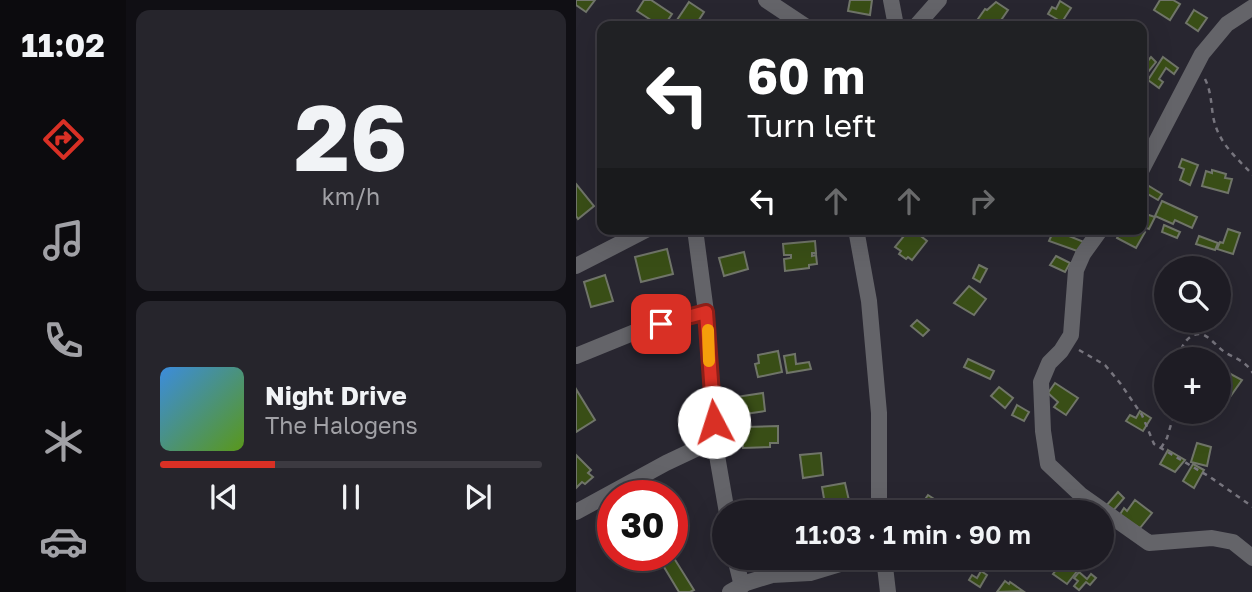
<!DOCTYPE html>
<html lang="en">
<head>
<meta charset="utf-8">
<style>
	:root { --surface:#1e1c24; --page:#26252c; --text:#f1f3f6; --muted:#a1a1a6; --line:#3c3a41; --accent:#d93025 }
	body { margin:0; font-family:"Golos Text",sans-serif; background:var(--page); color:var(--text); height:100vh; display:flex; flex-direction:column; font-size:26px; white-space:nowrap }
	* { box-sizing:border-box; margin:0 }
	p { font-size:23px; color:var(--muted) }
	.icon { flex:none; width:38px; height:38px; fill:none; stroke:currentColor; stroke-width:2; stroke-linecap:round; stroke-linejoin:round }
	.map { position:relative; flex:1; overflow:hidden }
	.details { display:flex; flex-direction:column; gap:10px; padding:10px; background:#100f14; width:450px }
	.details>* { flex:none }
	.guide { position:absolute; left:21px; top:21px; width:550px; height:214px; border-radius:14px; box-shadow:0 7px 28px #0002,0 0 0 2px var(--line); background:#202124; color:#fff; overflow:hidden }
	.tools { position:absolute; left:578px; top:256px; display:grid; gap:14px }
	.tools a { display:grid; place-items:center; width:77px; height:77px; border-radius:50%; background:var(--surface); box-shadow:0 7px 28px #0002,0 0 0 2px var(--line); font-size:35px }
	.speed { position:absolute; left:21px; top:480px; display:flex; gap:14px; font-size:35px; font-weight:700; text-align:center }
	.speed>* { display:grid; place-content:center; width:91px; height:91px; border-radius:50%; background:var(--surface); box-shadow:0 7px 28px #0002,0 0 0 2px var(--line); line-height:1 }
	.speed .limit { border:10px solid #d22; background:#fff; color:#111 }
	.pin { position:absolute; display:grid; place-items:center; width:60px; height:60px; color:#fff; margin:-30px; border-radius:14px; box-shadow:0 4px 10px #0006 }
	.me { position:absolute; width:77px; margin:-38px; rotate:355deg; stroke-linejoin:round; filter:drop-shadow(0 0 5px #0008) }
	.turn { display:flex; align-items:center; gap:24px; height:147px; padding:0 35px; font-size:32px }
	.turn .icon { width:91px; height:91px; stroke-width:2.5 }
	.turn b { display:block; font-size:49px; line-height:60px }
	.lanes { display:flex; align-items:center; height:66px; padding:0 35px; background:#0003; justify-content:center; gap:35px; direction:ltr }
	.lanes .off { opacity:.35 }
	.details .card { flex:1; display:flex; flex-direction:column; justify-content:center; gap:10px; min-width:0; padding:0 24px; border-radius:14px; background:var(--page) }
	.details .dial { align-items:center; gap:0 }
	.dial b { font-size:91px; line-height:1 }
	.song { display:flex; align-items:center; gap:21px }
	.cover { width:84px; height:84px; border-radius:10px; background:linear-gradient(135deg,hsl(210 70% 55%),hsl(90 70% 35%)) }
	.played { height:7px; border-radius:4px; background:linear-gradient(90deg,var(--accent) 30%,var(--line) 30%) }
	.keys { display:flex; justify-content:space-around; direction:ltr }
	.trip { position:absolute; left:136px; top:500px; width:402px; height:70px; border-radius:35px; background:var(--surface); box-shadow:0 7px 28px #0002,0 0 0 2px var(--line); font-weight:600; line-height:70px; text-align:center }
	main { display:flex; flex:1; min-height:0 }
	.dock { display:flex; flex-direction:column; width:126px; justify-content:space-around; align-items:center; background:#0c0b0e; color:var(--muted) }
	.dock .icon { width:49px; height:49px }
	.dock .on { color:var(--accent) }
	.dock b { font-size:32px; color:var(--text) }
	.map>svg:first-child { display:block }
</style>
</head>
<body>
<main>
<nav class="dock">
<b>11:02</b>
<svg class="icon on" aria-label="directions" viewBox="0 0 24 24"><path d="M12 3l9 9-9 9-9-9zM9 14v-3h6M13 9l2 2-2 2"/></svg>
<svg class="icon" aria-label="music" viewBox="0 0 24 24"><path d="M9 18V5l10-2v13"/><circle cx="6" cy="18" r="3"/><circle cx="16" cy="16" r="3"/></svg>
<svg class="icon" aria-label="phone" viewBox="0 0 24 24"><path d="M5 4h4l2 5-3 2q2 4 5 5l2-3 5 2v4C11 20 4 13 5 4z"/></svg>
<svg class="icon" aria-label="climate" viewBox="0 0 24 24"><path d="M12 3v18M4 7l16 10M4 17L20 7"/></svg>
<svg class="icon" aria-label="car" viewBox="0 0 24 24"><path d="M5 17H2v-5l4-1 3-4h7l3 4 3 1v5h-3M9 17h6M6 11h13"/><circle cx="7" cy="17" r="2"/><circle cx="17" cy="17" r="2"/></svg>
</nav>
<section class="details">
<div class="card dial"><b>26</b><p>km/h</p></div>
<div class="card">
<div class="song"><i class="cover"></i><div><b>Night Drive</b><p>The Halogens</p></div></div>
<div class="played"></div>
<div class="keys"><svg class="icon" aria-label="previous" viewBox="0 0 24 24"><path d="M18 5L8 12l10 7zM5 5v14"/></svg><svg class="icon" aria-label="pause" viewBox="0 0 24 24"><path d="M8 5v14M16 5v14"/></svg><svg class="icon" aria-label="next" viewBox="0 0 24 24"><path d="M6 5l10 7-10 7zM19 5v14"/></svg></div>
</div>
</section>
<div class="map">
<svg width="677" height="592" viewBox="0 0 677 592">
	<rect width="100%" height="100%" fill="#282630"/>
	<g fill="#394e16" stroke="#707569" stroke-width="2">
		<path d="M0,0H19L10,12L0,5Z"/>
		<path d="M68,0H75L96,14L88,26H84L61,11Z"/>
		<path d="M274,0H296L294,15L272,11Z"/>
		<path d="M584,0H597L604,4L594,20L578,10Z"/>
		<path d="M484,1L495,8L486,22L472,14L476,7L480,9Z"/>
		<path d="M113,2L128,12L119,26H97Z"/>
		<path d="M420,2L432,10L421,26H412L402,19L409,9L411,10Z"/>
		<path d="M618,10L631,18L622,31L610,23Z"/>
		<path d="M575,57L580,62L568,77L565,74V69Z"/>
		<path d="M587,57L602,68L598,74L590,68L583,79L587,82L583,88L572,80Z"/>
		<path d="M606,159L622,165L614,185L604,180L608,169L603,167Z"/>
		<path d="M636,170L650,174L649,178L656,179L652,193L626,186L630,171L636,173Z"/>
		<path d="M568,183L586,194L582,200L565,190Z"/>
		<path d="M0,184L18,206L2,219L0,216Z"/>
		<path d="M586,201L621,217L616,228L599,220L597,224L579,216Z"/>
		<path d="M570,214L579,217L573,229L565,226Z"/>
		<path d="M588,225L604,232L601,238L586,232Z"/>
		<path d="M323,229H336L351,241L336,260L332,257L330,259L323,254L325,251L319,247L328,236L321,231Z"/>
		<path d="M564,229L569,232L560,248L541,238L544,232L541,229Z"/>
		<path d="M652,229L664,233L657,254L641,249L644,242L647,243Z"/>
		<path d="M478,230L508,242L504,252L473,241Z"/>
		<path d="M623,236L642,243L639,250L620,244Z"/>
		<path d="M239,241L240,253H236V256L240,255L241,264L233,265V268L209,271L208,259L215,258V255H208L207,244Z"/>
		<path d="M91,249L97,274L65,282L59,257Z"/>
		<path d="M168,252L172,269L148,276L143,258Z"/>
		<path d="M480,256L494,263L489,272L474,265Z"/>
		<path d="M403,265L411,269L404,282L397,278Z"/>
		<path d="M29,275L37,301L15,307L8,282Z"/>
		<path d="M393,286L410,299L398,315L378,303Z"/>
		<path d="M341,320L353,330L347,336L335,326Z"/>
		<path d="M202,351L206,372L182,377L179,364L183,363L182,355Z"/>
		<path d="M219,354L220,364L233,362L235,369L211,373L208,356Z"/>
		<path d="M392,359L418,371L414,379L388,367Z"/>
		<path d="M649,371L666,380L654,397L642,390V382Z"/>
		<path d="M479,383L502,398L490,415L478,407L482,402L472,393Z"/>
		<path d="M423,387L437,398L429,408L415,396Z"/>
		<path d="M0,389L19,420L0,432Z"/>
		<path d="M187,393L189,411L162,415L160,397Z"/>
		<path d="M441,405L453,412L448,421L436,415Z"/>
		<path d="M564,411L575,418L567,431L550,421L554,415L560,418Z"/>
		<path d="M202,426V443H194V447L167,448L166,434L169,433V427Z"/>
		<path d="M621,443L635,447L631,466L615,462Z"/>
		<path d="M592,450L609,460L599,472L584,464Z"/>
		<path d="M245,453L247,475L227,478L224,455Z"/>
		<path d="M0,455L15,470L12,473L17,477L9,484L6,482L0,488Z"/>
		<path d="M617,464L628,470L618,488L607,481Z"/>
		<path d="M269,483L274,505L250,510L246,487Z"/>
		<path d="M542,492L548,498L536,512L529,507Z"/>
		<path d="M352,495L372,508L368,513H351L343,508Z"/>
		<path d="M559,500L576,513L564,528L543,516L548,508L551,511Z"/>
		<path d="M96,555L118,590L114,592H103L85,562Z"/>
		<path d="M463,558H486L477,570Z"/>
		<path d="M489,559L502,570L491,584L477,574Z"/>
		<path d="M405,571L411,575L404,587L393,580L396,575L401,578Z"/>
		<path d="M503,572L511,579L515,574L520,578L514,585L510,582L503,590L498,586L502,581L498,578Z"/>
		<path d="M429,581L433,584L434,582L447,591L421,592Z"/>
	</g>
	<g fill="none" stroke-linecap="round" stroke-linejoin="round">
		<g stroke="#77757e" stroke-width="2.5" stroke-dasharray="5 5" stroke-linecap="butt">
			<path d="M629,79C635,91 635,103 637,116C642,143 659,156 677,175"/>
			<path d="M503,350L529,365L544,383L566,415L578,444L634,477L677,507"/>
			<path d="M603,359C604,347 613,330 628,335C636,339 642,348 650,353C661,359 669,361 677,373"/>
			<path d="M585,448L591,438L599,411"/>
		</g>
		<g stroke="#646469" stroke-width="16">
			<path d="M190,0L229,26"/>
			<path d="M315,0L320,26"/>
			<path d="M340,26L363,0"/>
			<path d="M565,171L626,54L651,24L677,7"/>
			<path d="M280,229L293,301L303,413V513"/>
			<path d="M525,229L507,254L500,270L495,335L485,351L473,363L465,382L467,431L472,464L505,495L573,543L636,538L657,542L677,558"/>
			<path d="M0,266L72,229"/>
			<path d="M0,356L59,332L130,312"/>
			<path d="M139,444L151,513"/>
			<path d="M0,512L90,463L126,446L139,444L130,312L119,229"/>
			<path d="M159,558L166,586"/>
			<path d="M308,558L312,592"/>
			<path d="M154,592L170,583L196,575L234,573L277,560L308,563"/>
		</g>
	</g>
	<g fill="none" stroke-linecap="round" stroke-linejoin="round">
		<defs>
			<path id="route" d="M85,324L130,312L138,422"/>
		</defs>
		<use href="#route" stroke="#8d1f18" stroke-width="18"/>
		<use href="#route" stroke="#d93025" stroke-width="12"/>
		<path stroke="#f59e0b" stroke-width="12" d="M132,330L133,361"/>
	</g>
</svg>
<div class="tools">
<a><svg class="icon" aria-label="search" viewBox="0 0 24 24"><circle cx="10" cy="10" r="6"/><path d="M15 15l6 6"/></svg></a>
<a>+</a>
</div>
<div class="speed"><div class="limit">30</div></div>
<div class="pin" style="left:85px;top:324px;background:#d93025"><svg class="icon" aria-label="arrive" viewBox="0 0 24 24"><path d="M6 21V4h12l-3 4 3 4H6"/></svg></div>
<svg class="me" style="left:138px;top:422px" viewBox="-20 -20 40 40"><circle r="19" fill="#fff"/><path d="M0-13L10 11 0 6-10 11z" fill="#d93025"/></svg>
<div class="trip">11:03 · 1 min · 90 m</div>
<div class="guide">
<div class="turn"><svg class="icon" aria-label="left" viewBox="0 0 24 24"><path d="M17 20v-9H6M10 6l-5 5 5 5"/></svg><div><b>60 m</b>Turn left</div></div>
<div class="lanes"><svg class="icon" aria-label="left" viewBox="0 0 24 24"><path d="M17 20v-9H6M10 6l-5 5 5 5"/></svg><svg class="icon off" aria-label="ahead" viewBox="0 0 24 24"><path d="M12 20V5M6 11l6-6 6 6"/></svg><svg class="icon off" aria-label="ahead" viewBox="0 0 24 24"><path d="M12 20V5M6 11l6-6 6 6"/></svg><svg class="icon off" aria-label="right" viewBox="0 0 24 24"><path d="M7 20v-9h11M14 6l5 5-5 5"/></svg></div>
</div>
</div>
</main>
</body>
</html>
